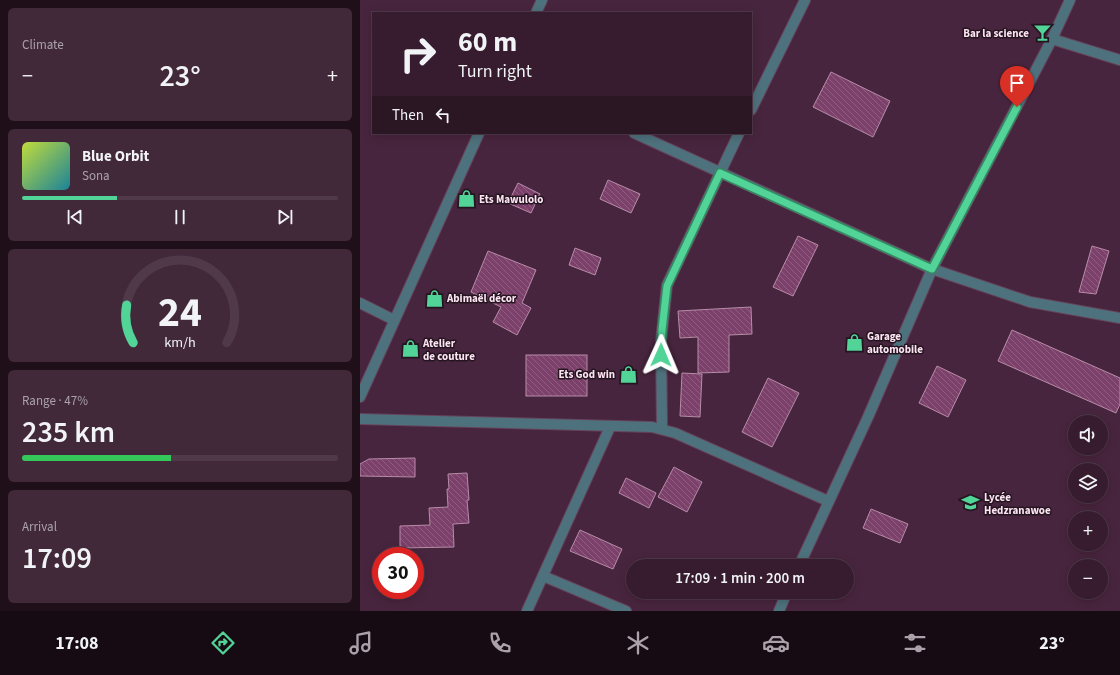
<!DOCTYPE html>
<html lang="en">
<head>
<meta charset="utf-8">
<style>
	:root { --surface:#361c2e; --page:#41293a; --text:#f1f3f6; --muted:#aaa1aa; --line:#503a4a; --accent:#52d397 }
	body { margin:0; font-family:"Source Sans 3",sans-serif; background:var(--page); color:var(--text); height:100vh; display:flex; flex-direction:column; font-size:15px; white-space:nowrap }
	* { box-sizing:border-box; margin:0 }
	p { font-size:13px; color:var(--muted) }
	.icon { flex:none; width:22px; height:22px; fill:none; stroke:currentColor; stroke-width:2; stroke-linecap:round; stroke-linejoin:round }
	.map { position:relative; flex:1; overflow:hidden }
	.side { display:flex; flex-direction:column; gap:8px; padding:8px; background:#1e0f19; width:360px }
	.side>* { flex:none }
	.banner { position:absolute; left:12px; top:12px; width:380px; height:122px; border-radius:0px; box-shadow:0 2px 10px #0003,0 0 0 1px var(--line); background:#361c2e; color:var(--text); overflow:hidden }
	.fabs { position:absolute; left:708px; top:415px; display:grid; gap:8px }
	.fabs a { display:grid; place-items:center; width:40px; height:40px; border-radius:50%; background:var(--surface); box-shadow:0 2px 10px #0003,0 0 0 1px var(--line); font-size:20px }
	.speed { position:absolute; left:12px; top:547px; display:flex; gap:8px; font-size:20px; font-weight:700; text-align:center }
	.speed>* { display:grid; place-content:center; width:52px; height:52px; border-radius:50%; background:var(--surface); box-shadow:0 2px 10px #0003,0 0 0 1px var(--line); line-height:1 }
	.speed .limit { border:6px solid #d22; background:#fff; color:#111 }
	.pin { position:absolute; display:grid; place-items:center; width:34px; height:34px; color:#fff; margin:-41px -17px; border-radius:50% 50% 50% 0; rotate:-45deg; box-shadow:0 0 4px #0007 }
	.pin .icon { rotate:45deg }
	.me { position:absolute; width:44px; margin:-22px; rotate:1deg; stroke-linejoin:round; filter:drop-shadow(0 0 3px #0008) }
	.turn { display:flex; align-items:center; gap:14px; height:84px; padding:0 20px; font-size:18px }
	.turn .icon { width:52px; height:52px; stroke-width:2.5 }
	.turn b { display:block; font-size:28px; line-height:34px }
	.then { display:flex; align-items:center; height:38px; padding:0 20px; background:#0003; gap:8px; font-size:15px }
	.big { font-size:30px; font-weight:600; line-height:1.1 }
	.side .widget { flex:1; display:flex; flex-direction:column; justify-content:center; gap:6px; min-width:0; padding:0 14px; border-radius:6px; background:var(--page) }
	.side .dial { align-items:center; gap:0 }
	.dial svg { height:104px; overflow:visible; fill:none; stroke:var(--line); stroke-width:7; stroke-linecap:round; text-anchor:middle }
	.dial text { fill:var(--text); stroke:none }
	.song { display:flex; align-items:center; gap:12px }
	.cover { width:48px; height:48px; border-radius:6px; background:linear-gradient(135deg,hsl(70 70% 55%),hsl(190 70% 35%)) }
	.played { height:4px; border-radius:2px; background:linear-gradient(90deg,var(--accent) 30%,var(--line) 30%) }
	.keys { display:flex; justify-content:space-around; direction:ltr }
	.heat { display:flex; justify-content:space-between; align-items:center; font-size:22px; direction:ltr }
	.charge { height:6px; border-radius:3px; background:linear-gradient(90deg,#34c759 47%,var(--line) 0) }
	.trip { position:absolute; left:266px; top:559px; width:228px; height:40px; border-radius:20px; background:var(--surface); box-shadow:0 2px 10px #0003,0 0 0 1px var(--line); font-weight:600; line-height:40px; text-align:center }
	.tab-bar { display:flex; height:64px; justify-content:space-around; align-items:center; background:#160b12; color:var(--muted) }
	.tab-bar .icon { width:28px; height:28px }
	.tab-bar .on { color:var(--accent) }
	.tab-bar b { font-size:18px; color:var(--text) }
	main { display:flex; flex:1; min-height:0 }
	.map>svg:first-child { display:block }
</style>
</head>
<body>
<main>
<section class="side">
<div class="widget"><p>Climate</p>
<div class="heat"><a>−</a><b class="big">23°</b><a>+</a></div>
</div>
<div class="widget">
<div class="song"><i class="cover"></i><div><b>Blue Orbit</b><p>Sona</p></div></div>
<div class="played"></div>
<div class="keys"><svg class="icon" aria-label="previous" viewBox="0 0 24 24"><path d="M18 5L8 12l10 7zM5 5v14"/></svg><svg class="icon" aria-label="pause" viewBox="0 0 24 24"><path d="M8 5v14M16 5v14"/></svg><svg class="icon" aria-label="next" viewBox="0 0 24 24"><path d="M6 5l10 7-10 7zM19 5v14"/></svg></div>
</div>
<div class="widget dial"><svg viewBox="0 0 100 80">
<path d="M14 69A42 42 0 1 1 86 69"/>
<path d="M14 69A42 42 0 0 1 9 40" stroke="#52d397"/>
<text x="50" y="56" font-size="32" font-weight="700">24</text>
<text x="50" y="72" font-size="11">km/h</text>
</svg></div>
<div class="widget"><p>Range · 47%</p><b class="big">235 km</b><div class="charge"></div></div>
<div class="widget"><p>Arrival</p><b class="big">17:09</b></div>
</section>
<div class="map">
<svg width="760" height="611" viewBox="0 0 760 611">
	<defs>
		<pattern id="building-back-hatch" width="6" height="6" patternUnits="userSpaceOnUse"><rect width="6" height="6" fill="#7c416a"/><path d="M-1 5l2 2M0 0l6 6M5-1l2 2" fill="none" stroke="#905c80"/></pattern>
	</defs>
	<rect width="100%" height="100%" fill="#48253e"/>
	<g fill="url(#building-back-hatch)" stroke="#b78ca8">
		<path d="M471,72L530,101L513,137L453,107Z"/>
		<path d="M248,180L280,194L271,213L240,199Z"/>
		<path d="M158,183L180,194L171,213L148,203Z"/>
		<path d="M438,236L458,245L433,296L413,287Z"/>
		<path d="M732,246L749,251L736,294L719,292Z"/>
		<path d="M215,248L241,258L235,275L209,265Z"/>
		<path d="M128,251L176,270L162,303L171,308L157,335L133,322L141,307L111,292Z"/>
		<path d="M391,307L392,334L369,335V372L338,373V337L320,338L318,311Z"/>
		<path d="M652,330L760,378V404L756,413L638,361Z"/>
		<rect x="166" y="355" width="61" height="41"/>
		<path d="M577,366L606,380L588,417L559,403Z"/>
		<path d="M322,373L342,374L340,417L320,416Z"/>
		<path d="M408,378L439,393L412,447L382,432Z"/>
		<path d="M55,458V477L0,476V464L9,459Z"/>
		<path d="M314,467L342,482L327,512L298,497Z"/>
		<path d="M107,473L109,500H107L109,523L93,524L94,547L40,548V526L70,525L69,508L88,507L87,489H89L88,474Z"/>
		<path d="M266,478L296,493L289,508L259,493Z"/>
		<path d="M511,509L548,524L540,543L503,528Z"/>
		<path d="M220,530L262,549L253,569L210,551Z"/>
	</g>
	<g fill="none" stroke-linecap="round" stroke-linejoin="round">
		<defs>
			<g id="minor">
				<path d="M176,13L182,0"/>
				<path d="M692,39L760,60"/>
				<path d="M391,110L445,0"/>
				<path d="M274,133L572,269L670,302L760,318"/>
				<path d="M0,303L34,320"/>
				<path d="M0,397L119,133"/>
				<path d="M0,419L292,427L315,433L468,501"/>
				<path d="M302,428L301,341L307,285L379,133"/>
				<path d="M439,566L508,417L572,269L692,39L710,0"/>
				<path d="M183,576L266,611"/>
				<path d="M167,611L250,427"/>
				<path d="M419,611L427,592"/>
			</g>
		</defs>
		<use href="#minor" stroke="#65445b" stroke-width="12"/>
		<use href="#minor" stroke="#4e727d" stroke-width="10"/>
	</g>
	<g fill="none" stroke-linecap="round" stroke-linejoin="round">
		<defs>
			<path id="route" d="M301,355L302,330L307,286L360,173L572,269L657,107"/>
		</defs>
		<use href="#route" stroke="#358962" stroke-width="10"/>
		<use href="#route" stroke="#52d397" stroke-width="7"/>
	</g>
	<defs>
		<symbol id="bar-bare" viewBox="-9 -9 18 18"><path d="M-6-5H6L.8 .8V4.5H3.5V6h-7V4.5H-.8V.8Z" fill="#52d397" stroke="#251520" stroke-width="2.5" paint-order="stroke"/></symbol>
		<symbol id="shop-bare" viewBox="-9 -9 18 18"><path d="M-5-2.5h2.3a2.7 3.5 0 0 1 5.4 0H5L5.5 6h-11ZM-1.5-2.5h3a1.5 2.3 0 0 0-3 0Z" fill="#52d397" stroke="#251520" stroke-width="2.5" paint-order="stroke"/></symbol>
		<symbol id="school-bare" viewBox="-9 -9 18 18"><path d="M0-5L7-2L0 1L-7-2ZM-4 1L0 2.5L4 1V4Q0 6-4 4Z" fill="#52d397" stroke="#251520" stroke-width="2.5" paint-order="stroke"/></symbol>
	</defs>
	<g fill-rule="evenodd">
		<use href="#bar-bare" x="670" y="20" width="25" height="25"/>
		<use href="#shop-bare" x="94" y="186" width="25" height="25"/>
		<use href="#shop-bare" x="62" y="286" width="25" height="25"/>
		<use href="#shop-bare" x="482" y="330" width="25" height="25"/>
		<use href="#shop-bare" x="38" y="336" width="25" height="25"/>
		<use href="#shop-bare" x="256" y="362" width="25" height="25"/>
		<use href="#school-bare" x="598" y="490" width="25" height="25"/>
	</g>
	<g text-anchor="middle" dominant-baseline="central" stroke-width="3" stroke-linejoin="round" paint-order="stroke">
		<g font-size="11" font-weight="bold" fill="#fce4f3" stroke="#251520" text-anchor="start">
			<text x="669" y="33" text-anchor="end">Bar la science</text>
			<text x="119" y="199">Ets Mawulolo</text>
			<text x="87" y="298">Abimaël décor</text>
			<text x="507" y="336">Garage<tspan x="507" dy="13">automobile</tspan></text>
			<text x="63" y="343">Atelier<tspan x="63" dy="13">de couture</tspan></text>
			<text x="255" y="374" text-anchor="end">Ets God win</text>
			<text x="624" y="497">Lycée<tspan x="624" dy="13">Hedzranawoe</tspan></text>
		</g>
	</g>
</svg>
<div class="fabs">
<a><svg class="icon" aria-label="sound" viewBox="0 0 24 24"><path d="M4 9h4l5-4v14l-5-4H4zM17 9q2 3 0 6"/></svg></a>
<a><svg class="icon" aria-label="layers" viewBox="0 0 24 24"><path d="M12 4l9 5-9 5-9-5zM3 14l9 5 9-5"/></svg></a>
<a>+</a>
<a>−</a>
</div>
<div class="speed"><div class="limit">30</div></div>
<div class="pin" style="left:657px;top:107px;background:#d93025"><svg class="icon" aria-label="arrive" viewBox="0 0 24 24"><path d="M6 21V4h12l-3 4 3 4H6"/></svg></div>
<svg class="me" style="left:301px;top:355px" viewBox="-20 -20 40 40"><path d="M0-17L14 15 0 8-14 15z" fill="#52d397" stroke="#fff" stroke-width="4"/></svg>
<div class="trip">17:09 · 1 min · 200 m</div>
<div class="banner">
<div class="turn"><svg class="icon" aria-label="right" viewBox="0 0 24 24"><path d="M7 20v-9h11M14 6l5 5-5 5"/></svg><div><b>60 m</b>Turn right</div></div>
<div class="then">Then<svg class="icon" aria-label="left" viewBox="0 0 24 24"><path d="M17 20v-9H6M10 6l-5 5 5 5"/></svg></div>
</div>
</div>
</main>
<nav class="tab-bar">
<b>17:08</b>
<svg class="icon on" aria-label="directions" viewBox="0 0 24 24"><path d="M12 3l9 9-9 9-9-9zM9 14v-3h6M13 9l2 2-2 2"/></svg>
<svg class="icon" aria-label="music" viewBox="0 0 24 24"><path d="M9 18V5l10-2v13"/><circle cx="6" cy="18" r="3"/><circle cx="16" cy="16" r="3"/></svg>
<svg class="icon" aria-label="phone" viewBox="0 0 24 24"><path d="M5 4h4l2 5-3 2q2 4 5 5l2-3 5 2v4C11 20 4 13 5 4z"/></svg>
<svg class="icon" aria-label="climate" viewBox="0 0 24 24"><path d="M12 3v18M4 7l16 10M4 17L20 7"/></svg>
<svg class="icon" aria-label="car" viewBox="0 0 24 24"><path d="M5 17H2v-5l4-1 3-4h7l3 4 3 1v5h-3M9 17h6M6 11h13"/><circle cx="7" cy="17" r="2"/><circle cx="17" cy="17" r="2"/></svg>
<svg class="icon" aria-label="filters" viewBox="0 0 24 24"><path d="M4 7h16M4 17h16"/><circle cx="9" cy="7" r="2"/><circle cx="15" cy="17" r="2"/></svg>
<b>23°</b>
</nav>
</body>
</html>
